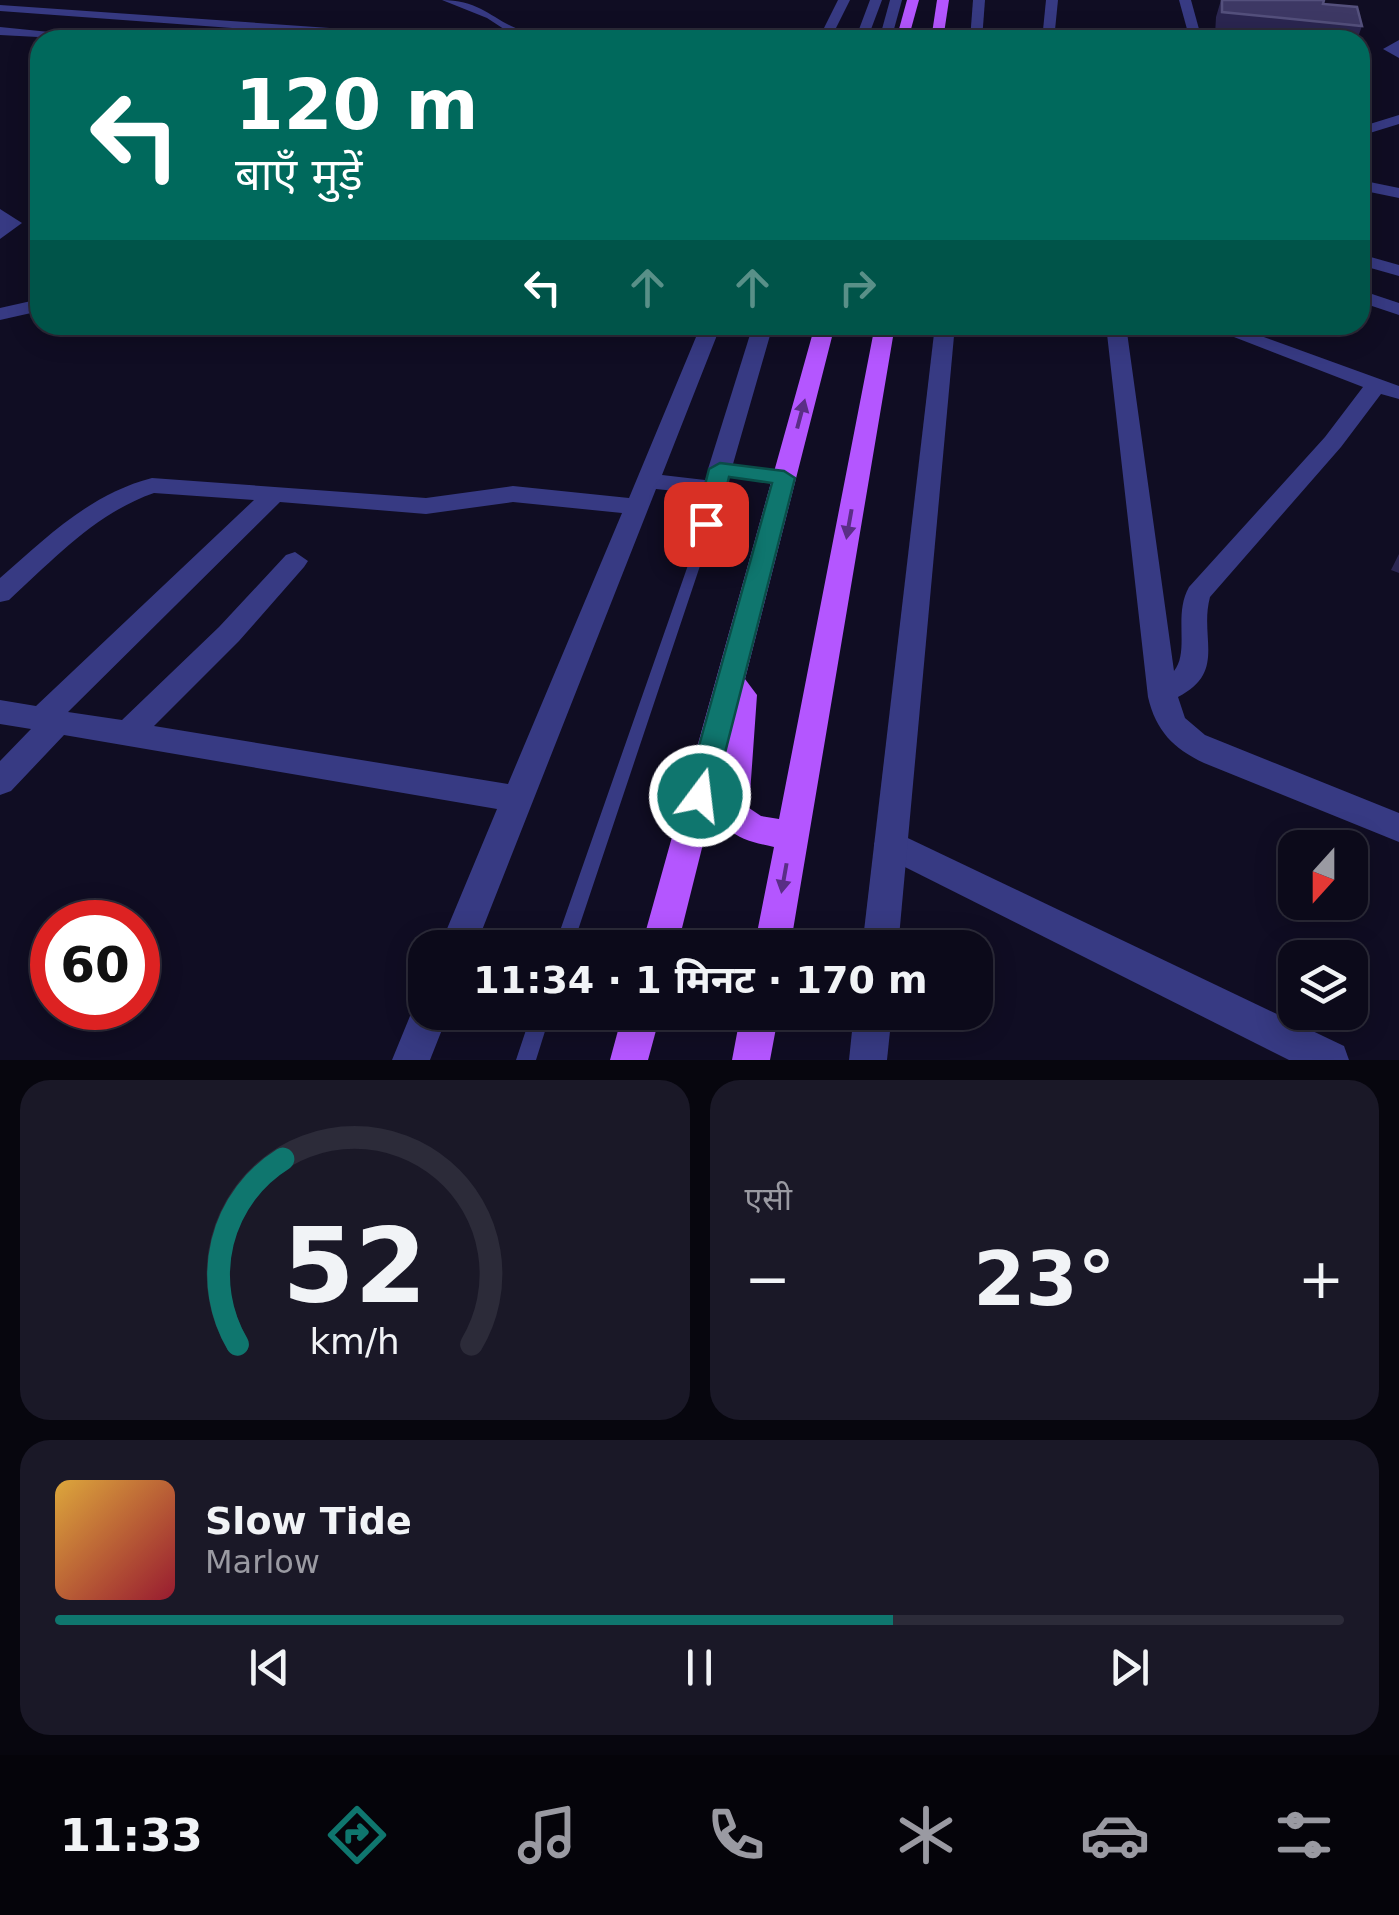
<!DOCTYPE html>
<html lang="hi">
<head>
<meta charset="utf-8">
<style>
	:root { --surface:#0c0a1a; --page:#1a1827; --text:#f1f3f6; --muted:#9a9aa2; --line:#2c2b39; --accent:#0f766e }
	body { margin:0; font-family:"DejaVu Sans","Noto Sans Devanagari",sans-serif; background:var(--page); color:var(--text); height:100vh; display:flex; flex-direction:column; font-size:38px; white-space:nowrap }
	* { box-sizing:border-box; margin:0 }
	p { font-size:32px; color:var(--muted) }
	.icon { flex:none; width:55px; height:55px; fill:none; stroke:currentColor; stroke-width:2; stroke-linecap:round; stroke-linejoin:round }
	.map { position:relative; height:1060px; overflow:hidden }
	.panel { display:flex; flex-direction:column; gap:20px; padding:20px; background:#07060e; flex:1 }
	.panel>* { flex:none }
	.top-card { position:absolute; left:30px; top:30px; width:1340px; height:305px; border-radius:30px; box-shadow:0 5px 25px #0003,0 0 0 2px var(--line); background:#00695c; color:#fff; overflow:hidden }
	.needle { width:65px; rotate:201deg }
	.buttons { position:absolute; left:1278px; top:830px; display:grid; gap:20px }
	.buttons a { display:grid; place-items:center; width:90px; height:90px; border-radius:20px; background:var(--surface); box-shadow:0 5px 25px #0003,0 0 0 2px var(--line); font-size:50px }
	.speed { position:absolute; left:30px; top:900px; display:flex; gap:20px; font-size:50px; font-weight:700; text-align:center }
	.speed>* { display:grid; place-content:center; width:130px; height:130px; border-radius:50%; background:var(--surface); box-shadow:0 5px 25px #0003,0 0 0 2px var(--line); line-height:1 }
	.speed .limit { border:15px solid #d22; background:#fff; color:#111 }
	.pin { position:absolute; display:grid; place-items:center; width:85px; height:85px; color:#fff; margin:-42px; border-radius:20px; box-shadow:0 5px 15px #0006 }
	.me { position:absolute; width:110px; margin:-55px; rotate:15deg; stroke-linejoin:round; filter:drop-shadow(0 0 8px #0008) }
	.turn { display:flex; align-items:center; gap:35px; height:210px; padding:0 40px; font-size:45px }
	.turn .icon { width:130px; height:130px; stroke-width:2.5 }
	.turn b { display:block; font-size:70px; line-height:85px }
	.lanes { display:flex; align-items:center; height:95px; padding:0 40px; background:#0003; justify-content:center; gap:50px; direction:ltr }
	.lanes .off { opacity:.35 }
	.big { font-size:75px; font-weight:700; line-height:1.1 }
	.panel .widget { flex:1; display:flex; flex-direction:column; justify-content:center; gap:15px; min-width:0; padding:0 35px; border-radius:30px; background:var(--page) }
	.panel .dial { align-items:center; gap:0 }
	.dial svg { height:260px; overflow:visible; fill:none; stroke:var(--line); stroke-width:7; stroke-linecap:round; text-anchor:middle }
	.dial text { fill:var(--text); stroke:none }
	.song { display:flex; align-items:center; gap:30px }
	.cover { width:120px; height:120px; border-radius:15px; background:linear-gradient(135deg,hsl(40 70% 55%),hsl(350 70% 35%)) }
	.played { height:10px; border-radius:5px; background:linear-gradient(90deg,var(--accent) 65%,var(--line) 65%) }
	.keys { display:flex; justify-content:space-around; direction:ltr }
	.heat { display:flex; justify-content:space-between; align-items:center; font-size:55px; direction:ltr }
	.panel .tiles { flex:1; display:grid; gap:20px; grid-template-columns:1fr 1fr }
	.widget:last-child { grid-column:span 2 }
	.trip { position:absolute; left:408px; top:930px; width:585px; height:100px; border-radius:30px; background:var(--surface); box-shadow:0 5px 25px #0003,0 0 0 2px var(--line); font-weight:700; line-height:100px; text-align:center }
	.tab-bar { display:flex; height:160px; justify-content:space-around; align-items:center; background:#05040a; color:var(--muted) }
	.tab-bar .icon { width:70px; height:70px }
	.tab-bar .current { color:var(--accent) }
	.tab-bar b { font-size:45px; color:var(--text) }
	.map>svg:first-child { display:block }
</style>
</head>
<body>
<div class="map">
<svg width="1399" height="1060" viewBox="0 0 1399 1060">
	<rect width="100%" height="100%" fill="#100d23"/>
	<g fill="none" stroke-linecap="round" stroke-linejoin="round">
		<g fill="#373a83" fill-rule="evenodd">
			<path d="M1195,35L1219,40L1193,38Z"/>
			<path d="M714,484L720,488L706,548L572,948H554L694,548L708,488Z"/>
			<path d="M532,1012H551L536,1060H516Z"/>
		</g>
		<g fill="#373a83" fill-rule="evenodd">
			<path d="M442,0C482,0 494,22 524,31C549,38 581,28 603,40L516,37L487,18Z"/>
			<path d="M838,0H850L830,40H818Z"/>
			<path d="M0,27L89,36L95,40L0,35Z"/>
			<path d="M1399,40V58L1383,49Z"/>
			<path d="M1399,115V124L1360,136V127Z"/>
			<path d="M0,209L22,223L0,239Z"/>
			<path d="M1360,254L1399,265V276L1360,265Z"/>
			<path d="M1360,290L1399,303V315L1360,302Z"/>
			<path d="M40,299V311L0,320V308Z"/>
			<path d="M701,325H721L662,475L705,480L712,464L720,462L732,469L726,488L714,495L656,489L475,948H439L497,809L64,735L11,791L0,795V761L31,729L0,724V700L36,706L254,500L154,493C96,513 54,559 9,600L0,602V578C47,537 90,494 152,478L426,498L513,486L629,498ZM280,502L426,514L513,502L622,513L508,784L154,726L239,641L304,567L308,561L295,552L286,555L219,627L122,720L68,712Z"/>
			<path d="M1106,325H1126L1174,671C1190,651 1173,615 1189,587L1325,437L1363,387L1203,325H1231L1399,386V399L1381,394L1341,447L1210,597C1199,638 1227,672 1178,697L1185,718L1205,735L1399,813V842L1204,763C1173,748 1156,731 1148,697Z"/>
			<path d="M891,830L1344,1046L1349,1060H1289L879,854L874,844L879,834Z"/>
			<path d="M425,995V1012H449L430,1060H392L417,999Z"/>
		</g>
		<g fill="#373a83" fill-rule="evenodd">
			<path d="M870,0H882L867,40H855Z"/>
			<path d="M890,0H902L891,40H879Z"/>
			<path d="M973,0H985L982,40H970Z"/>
			<path d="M1046,0H1058L1054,40H1042Z"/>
			<path d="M1179,0H1191L1202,40H1190Z"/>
			<path d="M0,5L445,36L451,40H395L0,11Z"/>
			<path d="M1360,180L1399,188V198L1360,190Z"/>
			<path d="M753,325H773L733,464L792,473L796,478L792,483L784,485L720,476L708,469Z"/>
			<path d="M935,325H955L898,948H862Z"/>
			<path d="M854,1012H892L887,1060H849Z"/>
		</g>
		<g fill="#b456ff" fill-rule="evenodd">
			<path d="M907,0H919L908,40H896Z"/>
			<path d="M937,0H949L943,40H931Z"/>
			<path d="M815,325H835L745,679L757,695L749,808L761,816L779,819L875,325H895L790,948H754L774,847C736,839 715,831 717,788L677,948H641Z"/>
			<path d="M623,1012H661L648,1060H610Z"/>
			<path d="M741,1012H779L770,1060H732Z"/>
		</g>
	</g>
	<g fill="#2b2651">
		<path d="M1221,0H1324L1323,4L1362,26L1357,40H1259L1215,35L1216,17Z"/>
		<path d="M1399,554V573L1391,570Z"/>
	</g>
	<path fill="#3d3864" stroke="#54507c" stroke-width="2.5" d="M1222,0H1324L1323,4L1357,7L1362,26L1222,12Z"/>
	<defs><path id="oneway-solid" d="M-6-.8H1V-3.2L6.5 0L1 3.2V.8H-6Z" transform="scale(2.5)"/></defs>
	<g fill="#5a2e86">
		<use href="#oneway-solid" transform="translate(801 414) rotate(-75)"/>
		<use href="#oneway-solid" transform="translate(849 524) rotate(100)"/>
		<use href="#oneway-solid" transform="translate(784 878) rotate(100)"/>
	</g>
	<path fill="#0f766e" stroke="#0a4d48" stroke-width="2.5" d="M720,463L784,471L795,478L714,796L710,804L700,808L689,804L685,796L772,483L729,477L718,524L706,532L699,530L695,524L709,469Z"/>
</svg>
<div class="buttons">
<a><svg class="needle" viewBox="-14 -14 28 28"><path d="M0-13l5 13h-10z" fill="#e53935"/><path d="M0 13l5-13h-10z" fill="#9a9aa2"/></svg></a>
<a><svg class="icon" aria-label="layers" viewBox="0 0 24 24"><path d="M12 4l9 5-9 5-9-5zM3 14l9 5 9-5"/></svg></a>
</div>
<div class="speed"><div class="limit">60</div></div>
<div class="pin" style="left:706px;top:524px;background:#d93025"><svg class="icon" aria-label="arrive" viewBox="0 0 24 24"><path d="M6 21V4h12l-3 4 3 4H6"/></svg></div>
<svg class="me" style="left:700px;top:796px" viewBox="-20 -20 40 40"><circle r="17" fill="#0f766e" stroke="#fff" stroke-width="3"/><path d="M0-11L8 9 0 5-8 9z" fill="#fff"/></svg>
<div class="trip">11:34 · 1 मिनट · 170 m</div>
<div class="top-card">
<div class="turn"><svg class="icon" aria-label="left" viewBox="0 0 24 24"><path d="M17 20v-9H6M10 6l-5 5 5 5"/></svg><div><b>120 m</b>बाएँ मुड़ें</div></div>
<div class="lanes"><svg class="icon" aria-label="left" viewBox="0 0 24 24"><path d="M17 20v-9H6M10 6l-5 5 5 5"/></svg><svg class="icon off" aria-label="ahead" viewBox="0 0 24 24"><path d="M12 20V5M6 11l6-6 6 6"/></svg><svg class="icon off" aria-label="ahead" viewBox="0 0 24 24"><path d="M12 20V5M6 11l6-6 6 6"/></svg><svg class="icon off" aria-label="right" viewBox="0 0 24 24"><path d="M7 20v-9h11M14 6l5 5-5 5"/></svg></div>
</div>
</div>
<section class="panel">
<div class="tiles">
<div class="widget dial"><svg viewBox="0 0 100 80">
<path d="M14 69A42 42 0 1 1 86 69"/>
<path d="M14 69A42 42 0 0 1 28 12" stroke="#0f766e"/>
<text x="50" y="56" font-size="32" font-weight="700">52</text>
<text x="50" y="72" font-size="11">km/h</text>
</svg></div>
<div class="widget"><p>एसी</p>
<div class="heat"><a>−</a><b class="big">23°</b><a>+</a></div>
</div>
<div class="widget">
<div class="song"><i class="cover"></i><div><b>Slow Tide</b><p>Marlow</p></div></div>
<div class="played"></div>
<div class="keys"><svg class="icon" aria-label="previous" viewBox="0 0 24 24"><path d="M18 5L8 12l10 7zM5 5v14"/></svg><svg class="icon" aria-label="pause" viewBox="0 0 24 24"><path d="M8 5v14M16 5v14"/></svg><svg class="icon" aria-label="next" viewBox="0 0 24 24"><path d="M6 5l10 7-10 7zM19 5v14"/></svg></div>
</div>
</div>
</section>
<nav class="tab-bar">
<b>11:33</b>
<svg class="icon current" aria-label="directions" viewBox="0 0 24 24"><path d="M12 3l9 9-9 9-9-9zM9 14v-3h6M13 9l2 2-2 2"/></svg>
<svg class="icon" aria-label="music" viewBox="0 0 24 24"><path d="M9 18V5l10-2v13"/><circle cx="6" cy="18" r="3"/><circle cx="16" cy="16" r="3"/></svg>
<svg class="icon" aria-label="phone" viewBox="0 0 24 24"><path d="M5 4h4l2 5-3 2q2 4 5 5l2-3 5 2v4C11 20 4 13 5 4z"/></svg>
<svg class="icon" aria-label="climate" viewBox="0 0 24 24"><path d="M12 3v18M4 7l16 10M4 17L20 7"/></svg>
<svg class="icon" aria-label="car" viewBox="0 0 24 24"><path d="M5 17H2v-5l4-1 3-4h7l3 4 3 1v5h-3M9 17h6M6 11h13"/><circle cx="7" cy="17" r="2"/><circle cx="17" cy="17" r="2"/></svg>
<svg class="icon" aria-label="filters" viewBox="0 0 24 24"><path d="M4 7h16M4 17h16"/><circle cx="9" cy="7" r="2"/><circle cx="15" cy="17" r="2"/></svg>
</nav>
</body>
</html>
